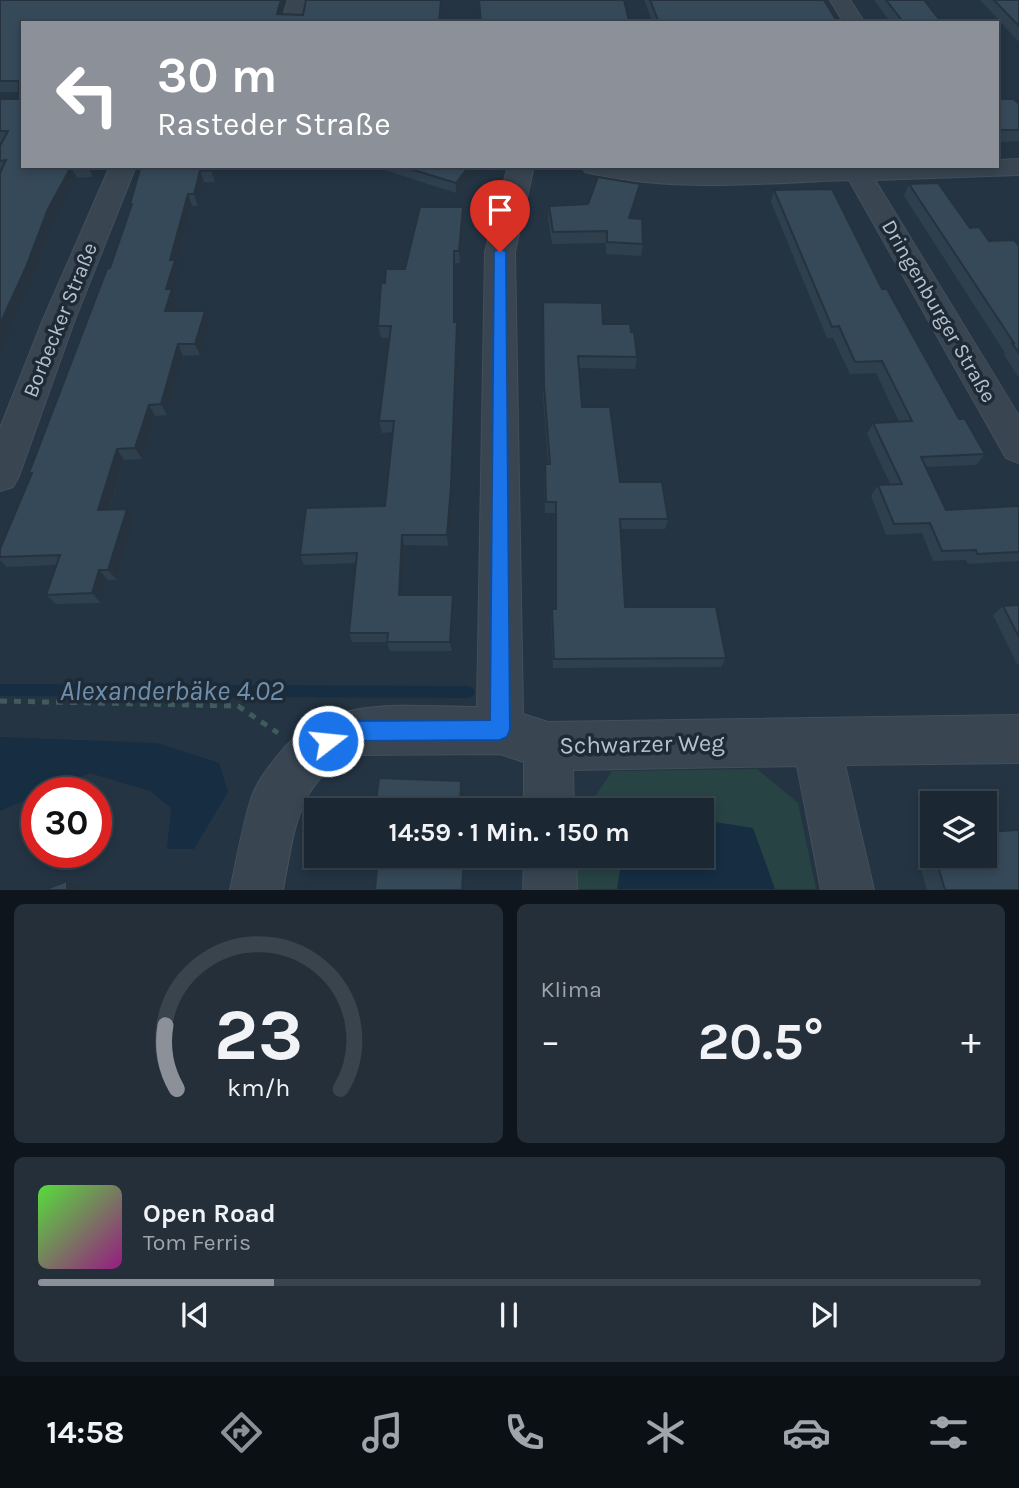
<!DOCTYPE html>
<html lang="de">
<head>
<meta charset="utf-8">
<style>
	:root { --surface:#1b2732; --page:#242f3a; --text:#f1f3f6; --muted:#a0a5ac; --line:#39444d; --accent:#8c9099 }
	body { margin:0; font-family:Karla,sans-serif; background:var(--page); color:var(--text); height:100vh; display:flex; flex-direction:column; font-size:26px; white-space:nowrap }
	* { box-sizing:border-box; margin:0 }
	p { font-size:23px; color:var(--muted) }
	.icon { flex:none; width:38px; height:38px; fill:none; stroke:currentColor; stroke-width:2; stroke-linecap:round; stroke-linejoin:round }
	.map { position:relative; height:890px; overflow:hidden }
	.drawer { display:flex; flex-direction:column; gap:14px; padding:14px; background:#0f151c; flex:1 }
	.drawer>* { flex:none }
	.guide { position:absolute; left:21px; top:21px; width:978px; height:147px; border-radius:0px; box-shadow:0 4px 10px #0003,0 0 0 2px var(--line); background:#8c9099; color:#fff; overflow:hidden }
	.buttons { position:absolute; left:920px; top:791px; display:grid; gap:14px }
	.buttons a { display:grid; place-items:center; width:77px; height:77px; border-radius:0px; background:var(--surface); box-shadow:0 4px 10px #0003,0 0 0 2px var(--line); font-size:35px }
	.speed { position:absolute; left:21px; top:777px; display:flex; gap:14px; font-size:35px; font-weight:700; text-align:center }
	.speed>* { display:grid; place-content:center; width:91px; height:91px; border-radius:50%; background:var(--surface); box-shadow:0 4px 10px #0003,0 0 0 2px var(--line); line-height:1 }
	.speed .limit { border:10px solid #d22; background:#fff; color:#111 }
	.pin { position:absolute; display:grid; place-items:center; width:60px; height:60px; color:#fff; margin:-72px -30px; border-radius:50% 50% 50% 0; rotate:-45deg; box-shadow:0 0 7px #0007 }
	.pin .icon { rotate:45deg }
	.me { position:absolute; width:77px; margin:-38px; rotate:74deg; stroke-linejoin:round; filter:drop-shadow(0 0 5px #0008) }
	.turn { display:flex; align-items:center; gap:24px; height:147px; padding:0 21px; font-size:32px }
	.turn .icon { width:91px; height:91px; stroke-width:2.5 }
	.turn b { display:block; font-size:49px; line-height:60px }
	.big { font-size:52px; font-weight:700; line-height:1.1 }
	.drawer .tile { flex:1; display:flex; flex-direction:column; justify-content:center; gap:10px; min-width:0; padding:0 24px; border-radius:10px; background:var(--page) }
	.drawer .dial { align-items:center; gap:0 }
	.dial svg { height:182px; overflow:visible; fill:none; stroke:var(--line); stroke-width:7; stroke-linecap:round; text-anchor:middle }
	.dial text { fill:var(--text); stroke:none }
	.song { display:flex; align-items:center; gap:21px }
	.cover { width:84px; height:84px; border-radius:10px; background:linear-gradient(135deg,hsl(110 70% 55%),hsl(310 70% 35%)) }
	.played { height:7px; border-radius:4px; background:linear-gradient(90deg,var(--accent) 25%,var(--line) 25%) }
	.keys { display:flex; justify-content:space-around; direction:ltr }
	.heat { display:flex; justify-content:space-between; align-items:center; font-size:38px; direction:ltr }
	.drawer .tiles { flex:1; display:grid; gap:14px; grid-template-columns:1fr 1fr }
	.tile:last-child { grid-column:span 2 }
	.trip { position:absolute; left:304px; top:798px; width:410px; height:70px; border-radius:0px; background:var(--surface); box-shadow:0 4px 10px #0003,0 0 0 2px var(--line); font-weight:700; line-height:70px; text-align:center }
	.menu { display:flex; height:112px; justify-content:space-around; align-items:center; background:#0b1014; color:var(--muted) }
	.menu .icon { width:49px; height:49px }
	.menu .selected { color:var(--accent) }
	.menu b { font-size:32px; color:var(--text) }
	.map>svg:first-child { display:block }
</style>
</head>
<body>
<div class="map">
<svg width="1019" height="890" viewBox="0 0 1019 890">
	<rect width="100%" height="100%" fill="#243443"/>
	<path fill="#274344" d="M757,769L798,803L816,889H574L573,856H702V810H586L612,771Z"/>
	<g fill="#162d42">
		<path d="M0,737L157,743L219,763L228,792L194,849H167L171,808L150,791L90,773L43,793H37V795L0,811Z"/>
		<path d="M702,820L753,828L775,889H617L622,856H702Z"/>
	</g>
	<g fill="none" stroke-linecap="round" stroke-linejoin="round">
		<path fill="#162d42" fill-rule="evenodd" d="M0,684L469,686L473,688L475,692L473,696L469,698L0,696Z"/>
		<defs>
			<g id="minor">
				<path d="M288,0H308L303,23H281Z"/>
				<path d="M830,0H850L865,23H844Z"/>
				<path d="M1019,159V175L875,180L1019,416V463L1006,458L849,180C760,183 671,193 585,172L581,166H633L669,170L787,166H998V160Z"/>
				<path d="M110,166H136L74,322L19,476L13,487L0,491V428L42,322Z"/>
				<path d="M508,166H534L515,252L523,714L548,722L1019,715V763L845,765L874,890H821L797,766L573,770L574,810H524V762L500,754L356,755C296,777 294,835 283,890H230C237,859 242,826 252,796C258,780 268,768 278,755C327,693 406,707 477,707L485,252Z"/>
				<path d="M524,856H576L577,890H523Z"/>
			</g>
		</defs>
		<use href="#minor" stroke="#434f5b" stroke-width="2"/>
		<path stroke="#405b5b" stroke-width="5" stroke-dasharray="7 7" stroke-linecap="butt" d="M0,701L238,706L278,733"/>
		<use href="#minor" fill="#394652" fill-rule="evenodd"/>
	</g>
	<g fill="#2e3f4d">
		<path d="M0,0H286L282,14L303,15L306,0H442L441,23H23V166H97L93,177L77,178L54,221L33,278L0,172V146L2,142H0V99H19V92H0Z"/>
		<path d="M478,0H624L629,23H480Z"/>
		<path d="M644,0H824L838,23H653Z"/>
		<path d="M874,0H924L942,23H891Z"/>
		<path d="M980,0H1019V42Z"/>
		<path d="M998,99L1019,104V141L998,142Z"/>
		<path d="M141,166H218L215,182H204L198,206H192L177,264L180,272L174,293L177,301L174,311H205L210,322L200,355L183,356L167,415L155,416L142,459L124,460L109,510L135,520L117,580H108L101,603L56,604L46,595L56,565L7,567L0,560V549L31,475L29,473L110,268L131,208L130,204Z"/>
		<path d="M372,166H475V169L456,193Z"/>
		<path d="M640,184L638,196L631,219L643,244L641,256L606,254V243L552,244L548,218L549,206L588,204Z"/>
		<path d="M909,184L989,241L1019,246V378L1004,355L1005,353L904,196Z"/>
		<path d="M774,190L882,289L959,419L985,454L976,465L926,467L946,510L1019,506V561L968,564L966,560L933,561L922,533L886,535L871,496L878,485L890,484L867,434L873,423L899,422L876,373L850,374L833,338H827L771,202Z"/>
		<path d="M463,207L464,219L460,263H455V322H457L458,333L453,497L448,546L404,545L401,595H453L454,605L452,651H390L387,642H352L349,633L356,563L304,565L300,555L385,506L393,432L382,433L379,421L389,338H381L378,326L385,283L405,269Z"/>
		<path d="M543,302L631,332L637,357L635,369L579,368L582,407L620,482L668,519L665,529H620L625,607L726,658L721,667L553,668L551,619L552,609H555V513H545L544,475L545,464H548L543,398Z"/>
		<path d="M1019,605V664H1017L993,615L1003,606Z"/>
		<path d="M466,856L464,890H375L378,863H373L369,858Z"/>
		<path d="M933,856L967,857L966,856H985L1019,890H927L919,862Z"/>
	</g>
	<g fill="#26333e">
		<path d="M281,0H286L279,23L277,14Z"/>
		<path d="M441,0H442L441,23H439Z"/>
		<path d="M88,166H97L93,177Z"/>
		<path d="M212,166H218L215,182L211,170Z"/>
		<path d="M469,166H475V169L456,193V183Z"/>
		<path d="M71,167L77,178L54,221L33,278L0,352V324L48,209Z"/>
		<path d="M200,171L204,182L198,206L194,194Z"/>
		<path d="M640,184L638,196L628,230L629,218Z"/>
		<path d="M188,194L192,206L177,264L180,272L174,293L177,301L170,323L165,311L166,289L170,260Z"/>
		<path d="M463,207L464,219L460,263L459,251Z"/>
		<path d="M454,251L455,263V333L454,322Z"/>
		<path d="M205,311L210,322L200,355L195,344Z"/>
		<path d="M457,322L458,333L453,497L448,546L447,535Z"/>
		<path d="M178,344L183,356L167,415L161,404Z"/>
		<path d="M149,405L155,416L142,459L135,448Z"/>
		<path d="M117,449L124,460L105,521L98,510Z"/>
		<path d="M127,509L135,520L117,580L108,570Z"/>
		<path d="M402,535L404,545L401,605L399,595Z"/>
		<path d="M99,570L108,580L101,603L92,593Z"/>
		<path d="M453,595L454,605L452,651L450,642Z"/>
		<path d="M461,781L463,787L462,810H460Z"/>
		<path d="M464,856H466L464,890H462Z"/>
		<path d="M67,881L84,887V890H67Z"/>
	</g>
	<g fill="#364959" stroke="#26333e" stroke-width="2">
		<path d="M0,0H281L277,14L303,15L306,0H441L439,23H23V166H85L71,167L48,209L26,267L0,324V173L6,160L0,161V146L8,131H0V99H19V81H0Z"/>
		<path d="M479,0H624L629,21L587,23H481Z"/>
		<path d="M650,0H824L838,23H659Z"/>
		<path d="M886,0H924L942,23H904Z"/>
		<path d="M994,0H1019V26Z"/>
		<path d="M998,99H1014L1019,104V130H998Z"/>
		<path d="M141,166H212L211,170L200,171L194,194H188L170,260H175L166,289H172L165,311H205L195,344H178L161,404L149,405L135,448L117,449L98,510L127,509L108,570H99L92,593L46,595L60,555L0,557V549L32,473H29L107,269L110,268L132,204H130Z"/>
		<path d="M401,166H469L456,183Z"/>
		<path d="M598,177L640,184L629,218L642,219L643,244L607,242V231L553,232L549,206L588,204Z"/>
		<path d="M938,183L970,228L979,227L989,241L1014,240L1019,246V353L1012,343H1014L909,184Z"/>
		<path d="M832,189L882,289H887L959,419H965L985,454L921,457L946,510L1019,506V552L977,554L976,550L942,551L930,523L894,524L878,485L902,484L873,423L912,421L882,361L855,362L839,326L832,327L774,190Z"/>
		<path d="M420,207H463L459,251H454V322H457L451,486L447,535H402L399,595H453L450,642H387L388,633H349L357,553L300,555L306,508L385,506L394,421H379L391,326H378L381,283H385L386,269H405Z"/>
		<path d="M543,302L602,303L603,324H630L631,332H634L637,357L578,356L582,407H610L620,482H662L668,519H620L625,607H716L726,658L554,659L552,609H556V502H546L545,464H550L544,386Z"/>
		<path d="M1019,605V637L1003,606Z"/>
		<path d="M379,778L461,781L460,810H375Z"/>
		<path d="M1019,830V890H945L935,856L986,858L985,854V832Z"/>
		<path d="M369,856H464L462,890H375L378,858H369Z"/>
		<path d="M67,881V890H44Z"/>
	</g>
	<path fill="#1a73e8" stroke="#114b97" stroke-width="2" d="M500,248L506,252L510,730L507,737L500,740L356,741L328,751L321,748L318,741L321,733L356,721L490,720L494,252Z"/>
	<g text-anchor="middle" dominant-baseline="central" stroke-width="7" stroke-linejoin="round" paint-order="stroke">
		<g font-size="21" fill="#b6c1cc" stroke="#1e2b37">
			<text transform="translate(939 311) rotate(60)">Dringenburger Straße</text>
			<text transform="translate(60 320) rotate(-68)">Borbecker Straße</text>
		</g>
		<g font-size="24" fill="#b6c1cc" stroke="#1e2b37">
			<text transform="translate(642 744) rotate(-1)">Schwarzer Weg</text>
		</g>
		<g font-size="28" font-style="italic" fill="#6d8fad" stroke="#1e2b37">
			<text x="172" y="690">Alexanderbäke 4.02</text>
		</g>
	</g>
</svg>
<div class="buttons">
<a><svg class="icon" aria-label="layers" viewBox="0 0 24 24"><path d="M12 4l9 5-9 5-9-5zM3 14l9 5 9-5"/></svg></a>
</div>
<div class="speed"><div class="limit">30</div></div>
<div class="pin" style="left:500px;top:252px;background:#d93025"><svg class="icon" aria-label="arrive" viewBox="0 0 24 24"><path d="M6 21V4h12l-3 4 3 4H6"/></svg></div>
<svg class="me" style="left:328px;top:741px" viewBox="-20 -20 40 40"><circle r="17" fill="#1a73e8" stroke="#fff" stroke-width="3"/><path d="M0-11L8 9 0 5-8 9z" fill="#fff"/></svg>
<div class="trip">14:59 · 1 Min. · 150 m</div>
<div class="guide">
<div class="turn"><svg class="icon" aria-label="left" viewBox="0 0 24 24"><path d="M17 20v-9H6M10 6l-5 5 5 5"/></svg><div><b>30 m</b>Rasteder Straße</div></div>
</div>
</div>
<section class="drawer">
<div class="tiles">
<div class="tile dial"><svg viewBox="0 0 100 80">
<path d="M14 69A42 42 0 1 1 86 69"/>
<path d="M14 69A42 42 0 0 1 9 41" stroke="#8c9099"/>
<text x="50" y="56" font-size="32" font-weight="700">23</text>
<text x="50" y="72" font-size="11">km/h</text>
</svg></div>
<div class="tile"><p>Klima</p>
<div class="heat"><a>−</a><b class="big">20.5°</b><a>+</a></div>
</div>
<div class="tile">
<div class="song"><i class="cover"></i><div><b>Open Road</b><p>Tom Ferris</p></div></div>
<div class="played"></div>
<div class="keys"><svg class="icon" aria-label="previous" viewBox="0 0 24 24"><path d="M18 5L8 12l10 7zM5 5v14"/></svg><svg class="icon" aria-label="pause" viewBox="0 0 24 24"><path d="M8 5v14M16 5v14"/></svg><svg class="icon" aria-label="next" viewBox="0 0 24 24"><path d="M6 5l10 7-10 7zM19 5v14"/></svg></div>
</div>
</div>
</section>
<nav class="menu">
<b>14:58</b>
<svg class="icon selected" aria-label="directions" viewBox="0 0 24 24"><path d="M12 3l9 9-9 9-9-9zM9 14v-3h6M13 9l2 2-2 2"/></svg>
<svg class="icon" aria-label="music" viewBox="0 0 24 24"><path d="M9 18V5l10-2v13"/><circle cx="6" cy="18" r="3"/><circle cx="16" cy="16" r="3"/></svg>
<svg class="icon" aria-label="phone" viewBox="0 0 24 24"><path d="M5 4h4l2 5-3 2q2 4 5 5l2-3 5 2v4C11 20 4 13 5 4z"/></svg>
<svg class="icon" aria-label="climate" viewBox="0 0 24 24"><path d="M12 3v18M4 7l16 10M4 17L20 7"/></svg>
<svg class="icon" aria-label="car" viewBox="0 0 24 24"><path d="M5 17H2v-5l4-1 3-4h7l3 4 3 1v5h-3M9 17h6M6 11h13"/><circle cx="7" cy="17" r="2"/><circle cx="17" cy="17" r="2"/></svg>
<svg class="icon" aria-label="filters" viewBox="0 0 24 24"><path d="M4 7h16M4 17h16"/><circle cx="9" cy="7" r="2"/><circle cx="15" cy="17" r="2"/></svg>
</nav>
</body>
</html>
